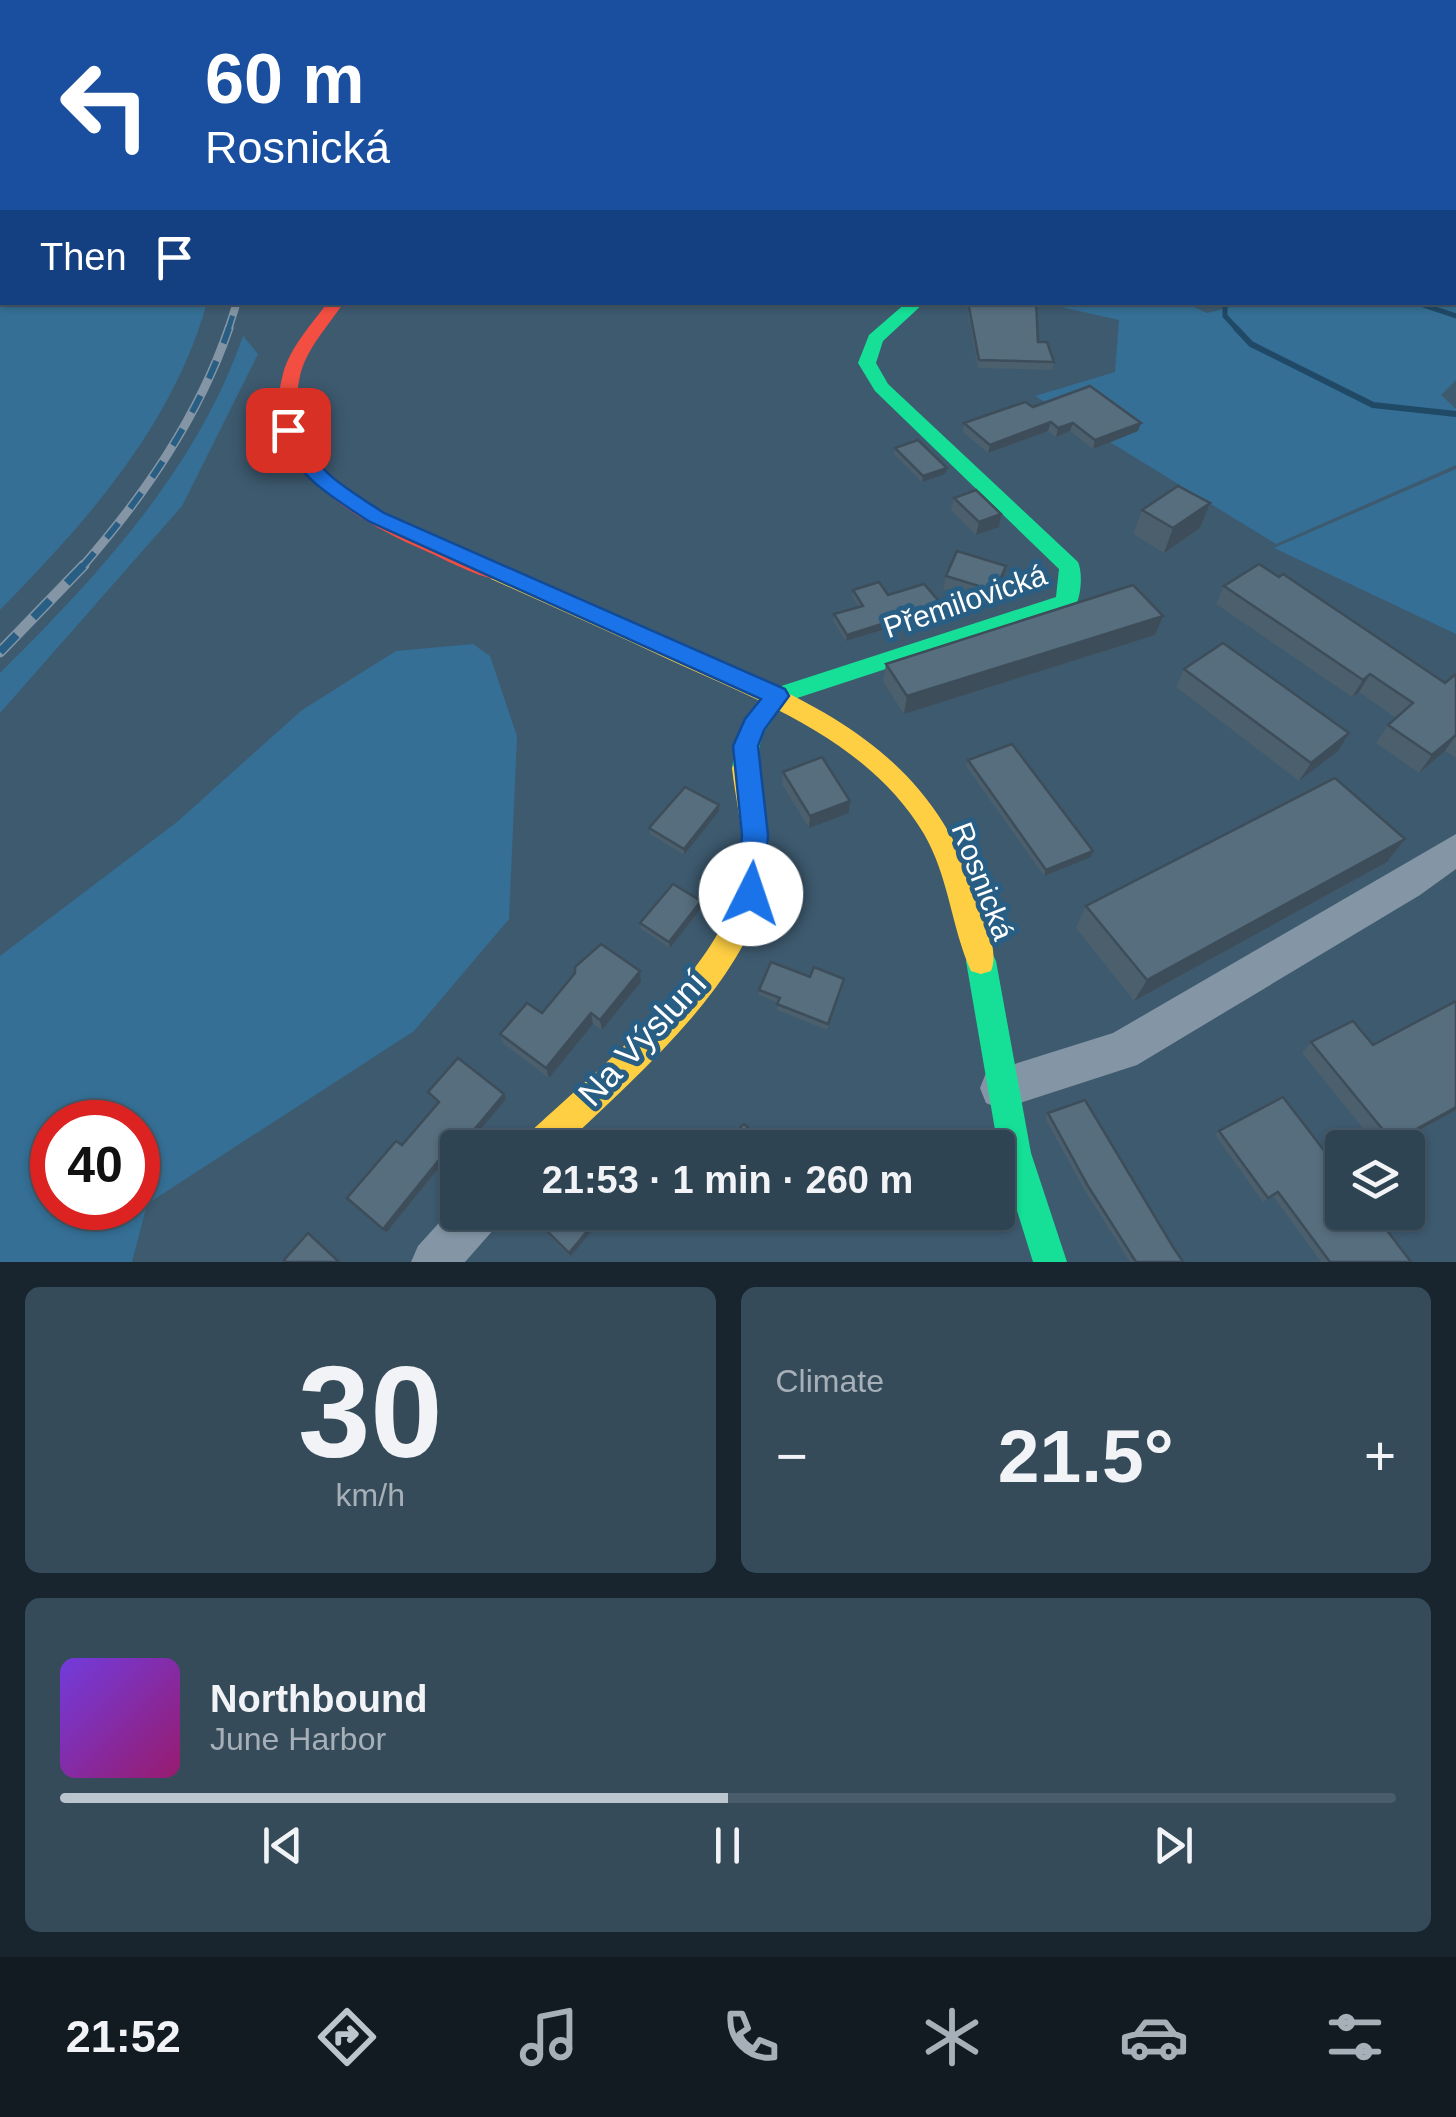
<!DOCTYPE html>
<html lang="en">
<head>
<meta charset="utf-8">
<style>
	:root { --surface:#2e4453; --page:#364b5a; --text:#f1f3f6; --muted:#a7b0b8; --line:#495c6a; --accent:#bbc5cd }
	body { margin:0; font-family:Arial,sans-serif; background:var(--page); color:var(--text); height:100vh; display:flex; flex-direction:column; font-size:38px; white-space:nowrap }
	* { box-sizing:border-box; margin:0 }
	p { font-size:32px; color:var(--muted) }
	.icon { flex:none; width:55px; height:55px; fill:none; stroke:currentColor; stroke-width:2; stroke-linecap:round; stroke-linejoin:round }
	.map { position:relative; height:1262px; overflow:hidden }
	.panel { display:flex; flex-direction:column; gap:25px; padding:25px; background:#19252e; flex:1 }
	.panel>* { flex:none }
	.hud { position:absolute; left:0px; top:0px; width:1458px; height:305px; box-shadow:0 2px 8px #0004,0 0 0 2px var(--line); background:#1a4fa0; color:#fff; overflow:hidden }
	.tools { position:absolute; left:1325px; top:1130px; display:grid; gap:20px }
	.tools a { display:grid; place-items:center; width:100px; height:100px; border-radius:10px; background:var(--surface); box-shadow:0 2px 8px #0004,0 0 0 2px var(--line); font-size:50px }
	.speed { position:absolute; left:30px; top:1100px; display:flex; gap:20px; font-size:50px; font-weight:700; text-align:center }
	.speed>* { display:grid; place-content:center; width:130px; height:130px; border-radius:50%; background:var(--surface); box-shadow:0 2px 8px #0004,0 0 0 2px var(--line); line-height:1 }
	.speed .limit { border:15px solid #d22; background:#fff; color:#111 }
	.pin { position:absolute; display:grid; place-items:center; width:85px; height:85px; color:#fff; margin:-42px; border-radius:20px; box-shadow:0 5px 15px #0006 }
	.me { position:absolute; width:110px; margin:-55px; rotate:4deg; stroke-linejoin:round; filter:drop-shadow(0 0 8px #0008) }
	.turn { display:flex; align-items:center; gap:35px; height:210px; padding:0 40px; font-size:45px }
	.turn .icon { width:130px; height:130px; stroke-width:2.5 }
	.turn b { display:block; font-size:70px; line-height:85px }
	.then { display:flex; align-items:center; height:95px; padding:0 40px; background:#0003; gap:20px; font-size:38px }
	.big { font-size:75px; font-weight:600; line-height:1.1 }
	.panel .widget { flex:1; display:flex; flex-direction:column; justify-content:center; gap:15px; min-width:0; padding:0 35px; border-radius:15px; background:var(--page) }
	.panel .dial { align-items:center; gap:0 }
	.dial b { font-size:130px; line-height:1 }
	.song { display:flex; align-items:center; gap:30px }
	.cover { width:120px; height:120px; border-radius:15px; background:linear-gradient(135deg,hsl(260 70% 55%),hsl(320 70% 35%)) }
	.played { height:10px; border-radius:5px; background:linear-gradient(90deg,var(--accent) 50%,var(--line) 50%) }
	.keys { display:flex; justify-content:space-around; direction:ltr }
	.heat { display:flex; justify-content:space-between; align-items:center; font-size:55px; direction:ltr }
	.panel .tiles { flex:1; display:grid; gap:25px; grid-template-columns:1fr 1fr }
	.widget:last-child { grid-column:span 2 }
	.trip { position:absolute; left:440px; top:1130px; width:575px; height:100px; border-radius:10px; background:var(--surface); box-shadow:0 2px 8px #0004,0 0 0 2px var(--line); font-weight:600; line-height:100px; text-align:center }
	.tabs { display:flex; height:160px; justify-content:space-around; align-items:center; background:#121b21; color:var(--muted) }
	.tabs .icon { width:70px; height:70px }
	.tabs .on { color:var(--accent) }
	.tabs b { font-size:45px; color:var(--text) }
	.map>svg:first-child { display:block }
</style>
</head>
<body>
<div class="map">
<svg width="1456" height="1262" viewBox="0 0 1456 1262">
	<rect width="100%" height="100%" fill="#3e5a6f"/>
	<g fill="#356f95" fill-rule="evenodd">
		<path d="M0,0L45,2H2V302L207,303C172,426 88,520 0,610Z"/>
		<path d="M1456,273V380L1441,395L1456,409V465L1276,544L1035,396L1115,372L1119,320L1043,303H1185L1207,313L1235,306L1225,302H1455Z"/>
		<path d="M243,336L258,354L182,506L0,713V673C98,576 197,469 243,336Z"/>
		<path d="M1456,469V634L1274,548Z"/>
		<path d="M473,644L490,656L517,736L509,919L414,1031L147,1204L132,1262H0V956L177,822L302,710L396,651ZM52,1122H138V1208H52Z"/>
	</g>
	<g fill="none" stroke-linecap="round" stroke-linejoin="round">
		<g stroke="#204966" stroke-width="5">
			<path d="M1225,302V316L1238,330"/>
			<path d="M1414,302L1456,316"/>
		</g>
		<path stroke="#204966" stroke-width="6" d="M1236,328L1251,344L1373,405L1456,414"/>
		<path stroke="#8496a5" stroke-width="2.5" stroke-dasharray="2.5 4" stroke-linecap="butt" d="M117,0L125,2"/>
		<rect fill="#8496a5" fill-rule="evenodd" x="1455" y="198" width="1" height="8"/>
		<g fill="#8496a5" fill-rule="evenodd">
			<path d="M1456,834V869L1420,895L1137,1065L1001,1109L986,1103L980,1088L986,1073L1113,1033Z"/>
			<path d="M458,1202V1212H501L495,1228L465,1262H411L418,1246Z"/>
		</g>
		<g fill="#16e098" fill-rule="evenodd">
			<path d="M907,302H925L883,341L876,363L888,384L1078,562C1083,573 1081,597 1075,607L785,702L762,735L754,775L745,778L736,775L732,768L738,733L769,690L1056,597L1059,569L875,391L858,363L869,335Z"/>
			<path d="M981,948L991,951L996,961L1031,1153L1067,1262H1033L999,1153L966,961L971,951Z"/>
		</g>
		<g fill="#ffcf43" fill-rule="evenodd">
			<rect x="0" y="170" width="2" height="8"/>
			<path d="M499,567C552,582 603,611 653,633C798,697 929,737 980,905C986,924 999,952 991,971L981,974L971,971C951,926 949,877 924,834C869,742 765,703 672,661C612,633 552,606 491,579L488,574Z"/>
			<path d="M745,758L754,761L758,768C762,805 775,846 767,883C744,987 635,1076 562,1148H522L526,1136C593,1073 719,973 739,882C748,845 736,805 732,768L736,761Z"/>
		</g>
		<path fill="#f24e42" fill-rule="evenodd" d="M328,302H344C329,325 306,349 300,376C274,488 427,535 507,569L510,574L507,579C489,584 447,560 428,552C357,521 257,467 283,374C290,347 312,324 328,302Z"/>
		<defs>
			<path id="rail-far3" d="M57,0L69,2"/>
			<path id="rail-far2" d="M228,330L237,302"/>
			<path id="rail-far1" d="M82,567C144,496 198,418 229,328"/>
			<path id="rail" d="M0,652L84,565"/>
		</defs>
		<use href="#rail-far3" stroke="#8496a5" stroke-width="6"/>
		<use href="#rail-far2" stroke="#8496a5" stroke-width="8"/>
		<use href="#rail-far1" stroke="#8496a5" stroke-width="9"/>
		<use href="#rail" stroke="#8496a5" stroke-width="11"/>
		<use href="#rail-far3" stroke="#295e84" stroke-width="4" stroke-dasharray="11" stroke-linecap="butt"/>
		<use href="#rail-far2" stroke="#295e84" stroke-width="5" stroke-dasharray="15" stroke-linecap="butt"/>
		<use href="#rail-far1" stroke="#295e84" stroke-width="6" stroke-dasharray="19" stroke-linecap="butt"/>
		<use href="#rail" stroke="#295e84" stroke-width="8" stroke-dasharray="24" stroke-linecap="butt"/>
	</g>
	<g fill="#4b5f6d">
		<path d="M966,302H1036L1038,342L1054,362L1052,370L978,368Z"/>
		<path d="M1033,407L1138,431L1093,449L1070,431L1056,437L1048,431L988,453L963,432L964,423Z"/>
		<path d="M895,448L945,474L922,482L894,454Z"/>
		<path d="M954,498L999,527L976,535L951,510Z"/>
		<path d="M1142,510L1200,528L1164,553L1133,534Z"/>
		<path d="M1006,566L1003,578L992,603L943,589L946,576Z"/>
		<path d="M1224,586L1445,683L1456,674V758L1445,751L1419,773L1376,743L1388,725L1396,718L1359,692L1352,697L1216,604Z"/>
		<path d="M853,590L888,595L941,612L846,641L833,621L834,614L859,607L852,596Z"/>
		<path d="M1163,616L1155,635L904,714L883,682L886,664Z"/>
		<path d="M1184,669L1349,733L1338,751L1299,781L1176,687Z"/>
		<path d="M968,760L1093,851L1091,857L1044,876L966,766Z"/>
		<path d="M783,772L850,801L849,813L809,828L782,784Z"/>
		<path d="M719,811L684,855L650,834L649,828Z"/>
		<path d="M1405,839L1387,862L1134,1001L1076,928L1086,906Z"/>
		<path d="M701,901L702,907L670,948L641,929L640,923Z"/>
		<path d="M640,971L641,982L602,1030L593,1024L549,1078L504,1044L500,1034L542,1013Z"/>
		<path d="M810,977L844,979L827,1030L777,1010L778,1003L759,995V990Z"/>
		<path d="M1456,1001V1110L1389,1148H1379L1302,1053L1311,1042L1373,1045Z"/>
		<path d="M428,1092L504,1094L506,1099L458,1148V1154L453,1150L386,1233L347,1198L402,1145L438,1103L431,1097Z"/>
		<path d="M1048,1113L1183,1262H1130L1085,1191L1045,1118Z"/>
		<path d="M1219,1131L1411,1262H1321L1273,1196L1263,1202L1215,1135Z"/>
		<path d="M608,1212L570,1257L536,1222L534,1218Z"/>
	</g>
	<g fill="#3d4d59">
		<path d="M1051,422L1048,431L988,453L990,445Z"/>
		<path d="M1073,423L1070,431L1056,437L1058,428Z"/>
		<path d="M1141,423L1138,431L1093,449L1095,440Z"/>
		<path d="M947,468L945,474L922,482L923,476Z"/>
		<path d="M1210,503L1200,528L1164,553L1173,528Z"/>
		<path d="M1001,514L999,527L976,535L979,522Z"/>
		<path d="M1006,566L1003,578L992,603L995,591Z"/>
		<path d="M942,605L941,612L846,641L847,635Z"/>
		<path d="M1163,616L1155,635L904,714L907,696Z"/>
		<path d="M1370,674L1359,692L1352,697L1363,680Z"/>
		<path d="M1349,733L1338,751L1299,781L1311,763Z"/>
		<path d="M1456,735L1445,751L1419,773L1432,755Z"/>
		<path d="M850,801L849,813L809,828L810,816Z"/>
		<path d="M719,805V811L684,855V849Z"/>
		<path d="M1405,839L1387,862L1134,1001L1147,980Z"/>
		<path d="M1093,851L1091,857L1044,876L1046,870Z"/>
		<path d="M701,901L702,907L670,948L669,942Z"/>
		<path d="M640,971L641,982L602,1030L600,1020Z"/>
		<path d="M591,1013L593,1024L549,1078L546,1068Z"/>
		<path d="M504,1094L506,1099L465,1148H459Z"/>
		<path d="M1456,1107V1110L1387,1148L1393,1142Z"/>
		<path d="M451,1145L453,1150L386,1233L383,1229Z"/>
		<path d="M603,1212H608L570,1257L569,1253Z"/>
	</g>
	<g fill="#576e7f" stroke="#3d4d59" stroke-width="2.5">
		<path d="M968,302H1036L1038,342H1047L1054,362L979,360Z"/>
		<path d="M1090,386L1141,423L1095,440L1073,423L1058,428L1051,422L990,445L964,423L1025,402L1033,407Z"/>
		<path d="M918,440L947,468L923,476L895,448Z"/>
		<path d="M1178,486L1210,503L1173,528L1142,510Z"/>
		<path d="M976,490L1001,514L979,522L954,498Z"/>
		<path d="M957,551L1006,566L995,591L946,576Z"/>
		<path d="M1259,564L1279,577L1283,574L1445,683L1456,674V735L1432,755L1388,725L1413,703L1370,674L1363,680L1224,586Z"/>
		<path d="M879,582L888,595L924,584L942,605L847,635L834,614L863,606L853,590Z"/>
		<path d="M1133,585L1163,616L907,696L886,664Z"/>
		<path d="M1223,643L1349,733L1311,763L1184,669Z"/>
		<path d="M1012,744L1093,851L1046,870L968,760Z"/>
		<path d="M822,757L850,801L810,816L783,772Z"/>
		<path d="M1335,778L1405,839L1147,980L1086,906Z"/>
		<path d="M685,787L719,805L684,849L649,828Z"/>
		<path d="M673,884L701,901L669,942L640,923Z"/>
		<path d="M601,944L640,971L600,1020L591,1013L546,1068L500,1034L527,1003L542,1013L575,973V967Z"/>
		<path d="M771,962L810,977L814,967L844,979L828,1024L777,1004L780,998L759,990Z"/>
		<path d="M1456,1001V1107L1393,1142L1311,1042L1353,1021L1373,1045Z"/>
		<path d="M458,1058L504,1094L457,1150L451,1145L383,1229L347,1198L396,1141L402,1145L439,1102L428,1092Z"/>
		<path d="M1283,1097L1342,1174V1212H1373L1411,1262H1330L1278,1192L1268,1198L1219,1131Z"/>
		<path d="M1085,1100L1173,1247L1183,1262H1136L1088,1186L1048,1113Z"/>
		<path d="M744,1124L768,1148H721Z"/>
		<path d="M538,1212H603L569,1253L534,1218Z"/>
		<path d="M308,1233L339,1262H286L284,1260Z"/>
	</g>
	<path fill="#1a73e8" stroke="#114b97" stroke-width="2.5" d="M288,425L295,427C322,477 337,482 384,513L785,689L789,696L764,730L758,746L768,835L765,894L761,903L751,907L741,903L737,894L742,835L733,746L745,719L761,699L370,522C332,497 294,476 279,430Z"/>
	<g text-anchor="middle" dominant-baseline="central" stroke-width="10" stroke-linejoin="round" paint-order="stroke">
		<g font-size="30" fill="#fff" stroke="#295e84">
			<text transform="translate(965 601) rotate(-19)">Přemilovická</text>
			<text transform="translate(983 881) rotate(69)">Rosnická</text>
		</g>
		<g font-size="35" fill="#fff" stroke="#295e84">
			<text transform="translate(642 1038) rotate(-47)">Na Výsluní</text>
		</g>
	</g>
</svg>
<div class="tools">
<a><svg class="icon" aria-label="layers" viewBox="0 0 24 24"><path d="M12 4l9 5-9 5-9-5zM3 14l9 5 9-5"/></svg></a>
</div>
<div class="speed"><div class="limit">40</div></div>
<div class="pin" style="left:288px;top:430px;background:#d93025"><svg class="icon" aria-label="arrive" viewBox="0 0 24 24"><path d="M6 21V4h12l-3 4 3 4H6"/></svg></div>
<svg class="me" style="left:751px;top:894px" viewBox="-20 -20 40 40"><circle r="19" fill="#fff"/><path d="M0-13L10 11 0 6-10 11z" fill="#1a73e8"/></svg>
<div class="trip">21:53 · 1 min · 260 m</div>
<div class="hud">
<div class="turn"><svg class="icon" aria-label="left" viewBox="0 0 24 24"><path d="M17 20v-9H6M10 6l-5 5 5 5"/></svg><div><b>60 m</b>Rosnická</div></div>
<div class="then">Then<svg class="icon" aria-label="arrive" viewBox="0 0 24 24"><path d="M6 21V4h12l-3 4 3 4H6"/></svg></div>
</div>
</div>
<section class="panel">
<div class="tiles">
<div class="widget dial"><b>30</b><p>km/h</p></div>
<div class="widget"><p>Climate</p>
<div class="heat"><a>−</a><b class="big">21.5°</b><a>+</a></div>
</div>
<div class="widget">
<div class="song"><i class="cover"></i><div><b>Northbound</b><p>June Harbor</p></div></div>
<div class="played"></div>
<div class="keys"><svg class="icon" aria-label="previous" viewBox="0 0 24 24"><path d="M18 5L8 12l10 7zM5 5v14"/></svg><svg class="icon" aria-label="pause" viewBox="0 0 24 24"><path d="M8 5v14M16 5v14"/></svg><svg class="icon" aria-label="next" viewBox="0 0 24 24"><path d="M6 5l10 7-10 7zM19 5v14"/></svg></div>
</div>
</div>
</section>
<nav class="tabs">
<b>21:52</b>
<svg class="icon on" aria-label="directions" viewBox="0 0 24 24"><path d="M12 3l9 9-9 9-9-9zM9 14v-3h6M13 9l2 2-2 2"/></svg>
<svg class="icon" aria-label="music" viewBox="0 0 24 24"><path d="M9 18V5l10-2v13"/><circle cx="6" cy="18" r="3"/><circle cx="16" cy="16" r="3"/></svg>
<svg class="icon" aria-label="phone" viewBox="0 0 24 24"><path d="M5 4h4l2 5-3 2q2 4 5 5l2-3 5 2v4C11 20 4 13 5 4z"/></svg>
<svg class="icon" aria-label="climate" viewBox="0 0 24 24"><path d="M12 3v18M4 7l16 10M4 17L20 7"/></svg>
<svg class="icon" aria-label="car" viewBox="0 0 24 24"><path d="M5 17H2v-5l4-1 3-4h7l3 4 3 1v5h-3M9 17h6M6 11h13"/><circle cx="7" cy="17" r="2"/><circle cx="17" cy="17" r="2"/></svg>
<svg class="icon" aria-label="filters" viewBox="0 0 24 24"><path d="M4 7h16M4 17h16"/><circle cx="9" cy="7" r="2"/><circle cx="15" cy="17" r="2"/></svg>
</nav>
</body>
</html>
